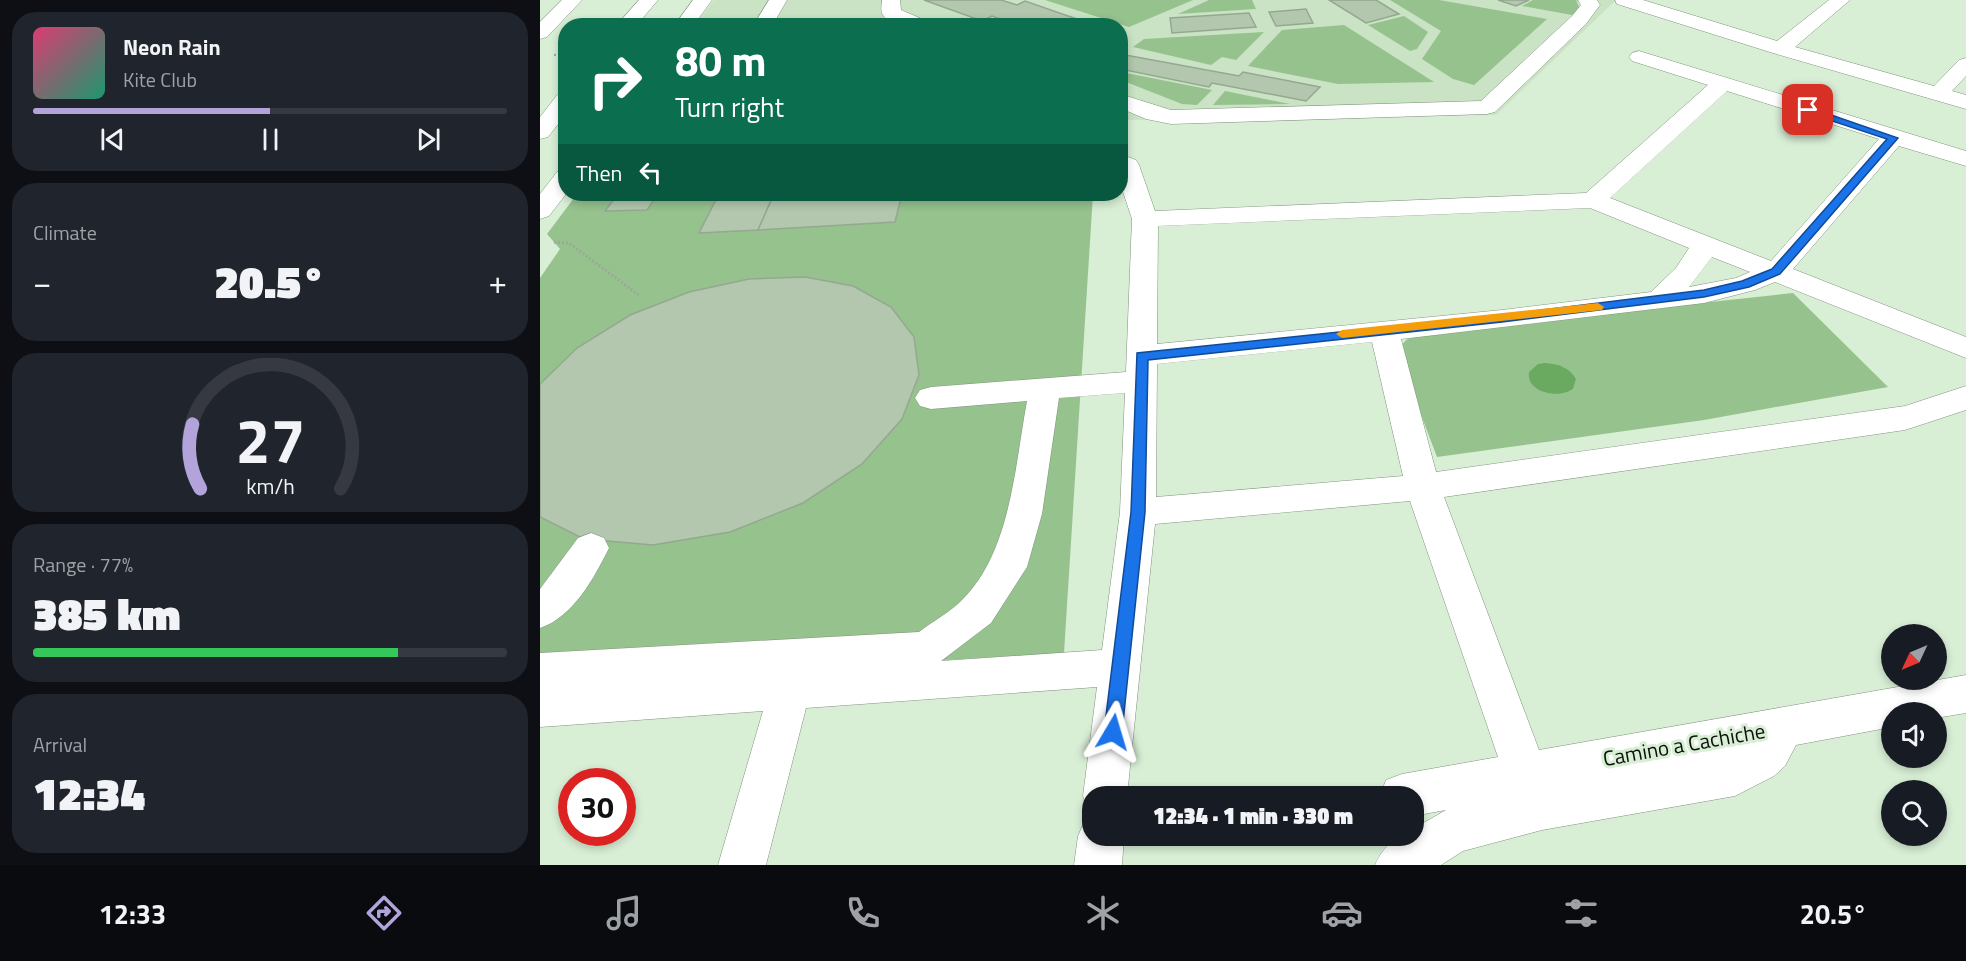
<!DOCTYPE html>
<html lang="en">
<head>
<meta charset="utf-8">
<style>
	:root { --surface:#171b24; --page:#20242c; --text:#f1f3f6; --muted:#9ea1a6; --line:#363941; --accent:#b2a4db }
	body { margin:0; font-family:"Titillium Web",sans-serif; background:var(--page); color:var(--text); height:100vh; display:flex; flex-direction:column; font-size:22px; white-space:nowrap }
	* { box-sizing:border-box; margin:0 }
	p { font-size:20px; color:var(--muted) }
	.icon { flex:none; width:33px; height:33px; fill:none; stroke:currentColor; stroke-width:2; stroke-linecap:round; stroke-linejoin:round }
	.map { position:relative; flex:1; overflow:hidden }
	.sheet { display:flex; flex-direction:column; gap:12px; padding:12px; background:#0d0f14; width:540px }
	.sheet>* { flex:none }
	.hud { position:absolute; left:18px; top:18px; width:570px; height:183px; border-radius:24px; box-shadow:0 3px 9px #0003; background:#0b6e4f; color:#fff; overflow:hidden }
	.needle { width:39px; rotate:226deg }
	.fabs { position:absolute; left:1341px; top:624px; display:grid; gap:12px }
	.fabs a { display:grid; place-items:center; width:66px; height:66px; border-radius:50%; background:var(--surface); box-shadow:0 3px 9px #0003; font-size:30px }
	.speed { position:absolute; left:18px; top:768px; display:flex; gap:12px; font-size:30px; font-weight:700; text-align:center }
	.speed>* { display:grid; place-content:center; width:78px; height:78px; border-radius:50%; background:var(--surface); box-shadow:0 3px 9px #0003; line-height:1 }
	.speed .limit { border:9px solid #d22; background:#fff; color:#111 }
	.pin { position:absolute; display:grid; place-items:center; width:51px; height:51px; color:#fff; margin:-26px; border-radius:12px; box-shadow:0 3px 9px #0006 }
	.me { position:absolute; width:66px; margin:-33px; rotate:7deg; stroke-linejoin:round; filter:drop-shadow(0 0 4px #0008) }
	.turn { display:flex; align-items:center; gap:21px; height:126px; padding:0 18px; font-size:27px }
	.turn .icon { width:78px; height:78px; stroke-width:2.5 }
	.turn b { display:block; font-size:42px; line-height:51px }
	.then { display:flex; align-items:center; height:57px; padding:0 18px; background:#0003; gap:12px; font-size:22px }
	.big { font-size:45px; font-weight:800; line-height:1.1 }
	.sheet .widget { flex:1; display:flex; flex-direction:column; justify-content:center; gap:9px; min-width:0; padding:0 21px; border-radius:24px; background:var(--page) }
	.sheet .dial { align-items:center; gap:0 }
	.dial svg { height:156px; overflow:visible; fill:none; stroke:var(--line); stroke-width:7; stroke-linecap:round; text-anchor:middle }
	.dial text { fill:var(--text); stroke:none }
	.song { display:flex; align-items:center; gap:18px }
	.cover { width:72px; height:72px; border-radius:9px; background:linear-gradient(135deg,hsl(340 70% 55%),hsl(160 70% 35%)) }
	.played { height:6px; border-radius:3px; background:linear-gradient(90deg,var(--accent) 50%,var(--line) 50%) }
	.keys { display:flex; justify-content:space-around; direction:ltr }
	.heat { display:flex; justify-content:space-between; align-items:center; font-size:33px; direction:ltr }
	.charge { height:9px; border-radius:4px; background:linear-gradient(90deg,#34c759 77%,var(--line) 0) }
	.trip { position:absolute; left:542px; top:786px; width:342px; height:60px; border-radius:24px; background:var(--surface); box-shadow:0 3px 9px #0003; font-weight:800; line-height:60px; text-align:center }
	.tab-bar { display:flex; height:96px; justify-content:space-around; align-items:center; background:#090b0e; color:var(--muted) }
	.tab-bar .icon { width:42px; height:42px }
	.tab-bar .selected { color:var(--accent) }
	.tab-bar b { font-size:27px; color:var(--text) }
	main { display:flex; flex:1; min-height:0 }
	.map>svg:first-child { display:block }
</style>
</head>
<body>
<main>
<section class="sheet">
<div class="widget">
<div class="song"><i class="cover"></i><div><b>Neon Rain</b><p>Kite Club</p></div></div>
<div class="played"></div>
<div class="keys"><svg class="icon" aria-label="previous" viewBox="0 0 24 24"><path d="M18 5L8 12l10 7zM5 5v14"/></svg><svg class="icon" aria-label="pause" viewBox="0 0 24 24"><path d="M8 5v14M16 5v14"/></svg><svg class="icon" aria-label="next" viewBox="0 0 24 24"><path d="M6 5l10 7-10 7zM19 5v14"/></svg></div>
</div>
<div class="widget"><p>Climate</p>
<div class="heat"><a>−</a><b class="big">20.5°</b><a>+</a></div>
</div>
<div class="widget dial"><svg viewBox="0 0 100 80">
<path d="M14 69A42 42 0 1 1 86 69"/>
<path d="M14 69A42 42 0 0 1 10 36" stroke="#b2a4db"/>
<text x="50" y="56" font-size="32" font-weight="700">27</text>
<text x="50" y="72" font-size="11">km/h</text>
</svg></div>
<div class="widget"><p>Range · 77%</p><b class="big">385 km</b><div class="charge"></div></div>
<div class="widget"><p>Arrival</p><b class="big">12:34</b></div>
</section>
<div class="map">
<svg width="1426" height="865" viewBox="0 0 1426 865">
	<rect width="100%" height="100%" fill="#d8eed5"/>
	<path fill="#c9e3c4" d="M174,0H1072L1075,1L956,115L581,120L580,26H154Z"/>
	<g fill="#96c28e">
		<path d="M505,0H653L589,27Z"/>
		<path d="M669,0H712L716,9L638,14Z"/>
		<path d="M850,0H899L1007,19L934,85L913,79L882,59L901,31Z"/>
		<path d="M993,0H1036L1040,9L1032,15L982,6Z"/>
		<path d="M864,16L888,32L877,49L870,51L828,25Z"/>
		<path d="M804,25L894,82L798,84L708,66L742,30Z"/>
		<path d="M724,32L696,60L682,57L671,65L593,47L604,39Z"/>
		<path d="M580,72H581L672,90L657,105L642,104L581,80Z"/>
		<path d="M685,91L750,104L673,105Z"/>
		<path d="M37,194H553L524,653L0,684V278L20,249L7,234Z"/>
		<path d="M1253,293L1348,387L1164,420L897,457L857,351L866,340L882,333Z"/>
	</g>
	<path fill="#6aaa60" d="M1005,363C1018,364 1029,367 1036,379L1033,389C1019,399 986,393 989,372L998,364Z"/>
	<g fill="#b2c7ae" stroke="#94a890" stroke-width="1.5">
		<path d="M384,0H461L477,5L485,1L557,26H480L452,16L442,21Z"/>
		<path d="M789,0H836L859,14L826,23Z"/>
		<path d="M958,0H989L976,6Z"/>
		<path d="M766,9L773,23L736,26L729,12Z"/>
		<path d="M709,13L716,27L632,33L630,18Z"/>
		<path d="M580,54L699,76L703,72L780,87L766,101L672,83L669,87L580,69Z"/>
		<path d="M78,194H118L107,210L65,211Z"/>
		<path d="M179,194H234L218,230L159,233Z"/>
		<path d="M234,194H362L355,222L218,230Z"/>
		<path d="M265,277L313,286L351,307L374,337L379,375L362,419L322,464L263,503L190,532L113,545L44,539L0,517V384L37,348L90,315L149,292L209,279Z"/>
	</g>
	<g fill="none" stroke-linecap="round" stroke-linejoin="round">
		<defs>
			<g id="minor">
				<path d="M153,0H172L153,26H134Z"/>
				<path d="M229,0H247L232,26H213Z"/>
				<path d="M342,0H360L361,10L389,22L391,26C379,26 351,27 343,15C340,11 342,4 342,0Z"/>
				<path d="M1038,0H1057L1060,5L1046,24L955,112L947,114L631,124L606,119L580,108V94L631,110L941,101L1032,16L1041,5Z"/>
				<path d="M1075,0H1103L1237,41L1289,0H1310L1255,47L1394,86L1419,60L1426,58V76L1412,91L1426,95V109L1233,53L1077,4Z"/>
				<path d="M1099,51L1426,151V166L1359,146L1253,269L1426,337V358L1235,282L1215,290L1164,303L861,339L896,472L1365,406L1426,386V410L1365,430L904,497L999,750L1426,675V713L1396,718V712H1352V727L1256,745L1245,766L1234,776L1195,796L1002,830L923,851L901,865H835C843,848 853,836 873,836V829L906,810L873,816V796H840L846,780L862,774L958,757L870,501L615,524L587,796H552V813L549,812L543,796L557,687L266,708L226,865H178L223,711L0,727V653L379,632C393,621 411,612 423,599C471,551 475,465 487,401L391,409L380,406L375,398L380,390L391,387L586,372L592,219L580,183V154L596,160L599,165L615,211L1046,193L1168,85L1092,61L1089,57L1092,53ZM1187,91L1339,139L1231,261L1070,198ZM1050,208L1149,248L1136,268L1111,292L962,310L617,344L618,226ZM1172,257L1210,272L1196,278L1149,287ZM832,342L863,476L616,497L617,364ZM585,393L580,512L562,650L401,661L451,623L487,567L502,514L519,398Z"/>
				<path d="M26,170V194L9,216L0,219V194L17,172Z"/>
				<path d="M51,533L64,538L69,548C54,578 33,617 0,628V589L38,538Z"/>
				<path d="M552,817V836H584L582,865H534L538,836L545,820Z"/>
			</g>
			<g id="highway">
				<path d="M22,0H42L7,37L0,39V22Z"/>
				<path d="M99,0H118L96,26H76Z"/>
				<path d="M26,93V114L8,137L0,139V117L18,94Z"/>
			</g>
		</defs>
		<use href="#minor" stroke="#80947d" stroke-width="1"/>
		<use href="#highway" stroke="#80947d" stroke-width="1"/>
		<path stroke="#99aa96" stroke-width="2" stroke-dasharray="2 2" stroke-linecap="butt" d="M14,55L26,54"/>
		<path stroke="#99aa96" stroke-width="3" stroke-dasharray="2 2" stroke-linecap="butt" d="M14,242L29,243L100,296"/>
		<use href="#minor" fill="#fff" fill-rule="evenodd"/>
		<use href="#highway" fill="#fff" fill-rule="evenodd"/>
	</g>
	<path fill="#1a73e8" stroke="#114b97" stroke-width="1.5" d="M1265,108H1271L1358,138L1240,274L1209,287L1164,297L962,322L608,360L605,512L582,732L579,738L573,740L566,738L564,732L591,512L597,353L962,315L1164,290L1202,281L1232,269L1347,139L1265,112Z"/>
	<path fill="#f59e0b" d="M1058,303L1064,307L1062,310L802,338L796,334L802,330Z"/>
	<g text-anchor="middle" dominant-baseline="central" stroke-width="6" stroke-linejoin="round" paint-order="stroke">
		<g font-size="21" fill="#0a1109" stroke="#d8eed5">
			<text transform="translate(1144 744) rotate(-10)">Camino a Cachiche</text>
		</g>
	</g>
</svg>
<div class="fabs">
<a><svg class="needle" viewBox="-14 -14 28 28"><path d="M0-13l5 13h-10z" fill="#e53935"/><path d="M0 13l5-13h-10z" fill="#9ea1a6"/></svg></a>
<a><svg class="icon" aria-label="sound" viewBox="0 0 24 24"><path d="M4 9h4l5-4v14l-5-4H4zM17 9q2 3 0 6"/></svg></a>
<a><svg class="icon" aria-label="search" viewBox="0 0 24 24"><circle cx="10" cy="10" r="6"/><path d="M15 15l6 6"/></svg></a>
</div>
<div class="speed"><div class="limit">30</div></div>
<div class="pin" style="left:1268px;top:110px;background:#d93025"><svg class="icon" aria-label="arrive" viewBox="0 0 24 24"><path d="M6 21V4h12l-3 4 3 4H6"/></svg></div>
<svg class="me" style="left:573px;top:732px" viewBox="-20 -20 40 40"><path d="M0-17L14 15 0 8-14 15z" fill="#1a73e8" stroke="#fff" stroke-width="4"/></svg>
<div class="trip">12:34 · 1 min · 330 m</div>
<div class="hud">
<div class="turn"><svg class="icon" aria-label="right" viewBox="0 0 24 24"><path d="M7 20v-9h11M14 6l5 5-5 5"/></svg><div><b>80 m</b>Turn right</div></div>
<div class="then">Then<svg class="icon" aria-label="left" viewBox="0 0 24 24"><path d="M17 20v-9H6M10 6l-5 5 5 5"/></svg></div>
</div>
</div>
</main>
<nav class="tab-bar">
<b>12:33</b>
<svg class="icon selected" aria-label="directions" viewBox="0 0 24 24"><path d="M12 3l9 9-9 9-9-9zM9 14v-3h6M13 9l2 2-2 2"/></svg>
<svg class="icon" aria-label="music" viewBox="0 0 24 24"><path d="M9 18V5l10-2v13"/><circle cx="6" cy="18" r="3"/><circle cx="16" cy="16" r="3"/></svg>
<svg class="icon" aria-label="phone" viewBox="0 0 24 24"><path d="M5 4h4l2 5-3 2q2 4 5 5l2-3 5 2v4C11 20 4 13 5 4z"/></svg>
<svg class="icon" aria-label="climate" viewBox="0 0 24 24"><path d="M12 3v18M4 7l16 10M4 17L20 7"/></svg>
<svg class="icon" aria-label="car" viewBox="0 0 24 24"><path d="M5 17H2v-5l4-1 3-4h7l3 4 3 1v5h-3M9 17h6M6 11h13"/><circle cx="7" cy="17" r="2"/><circle cx="17" cy="17" r="2"/></svg>
<svg class="icon" aria-label="filters" viewBox="0 0 24 24"><path d="M4 7h16M4 17h16"/><circle cx="9" cy="7" r="2"/><circle cx="15" cy="17" r="2"/></svg>
<b>20.5°</b>
</nav>
</body>
</html>
